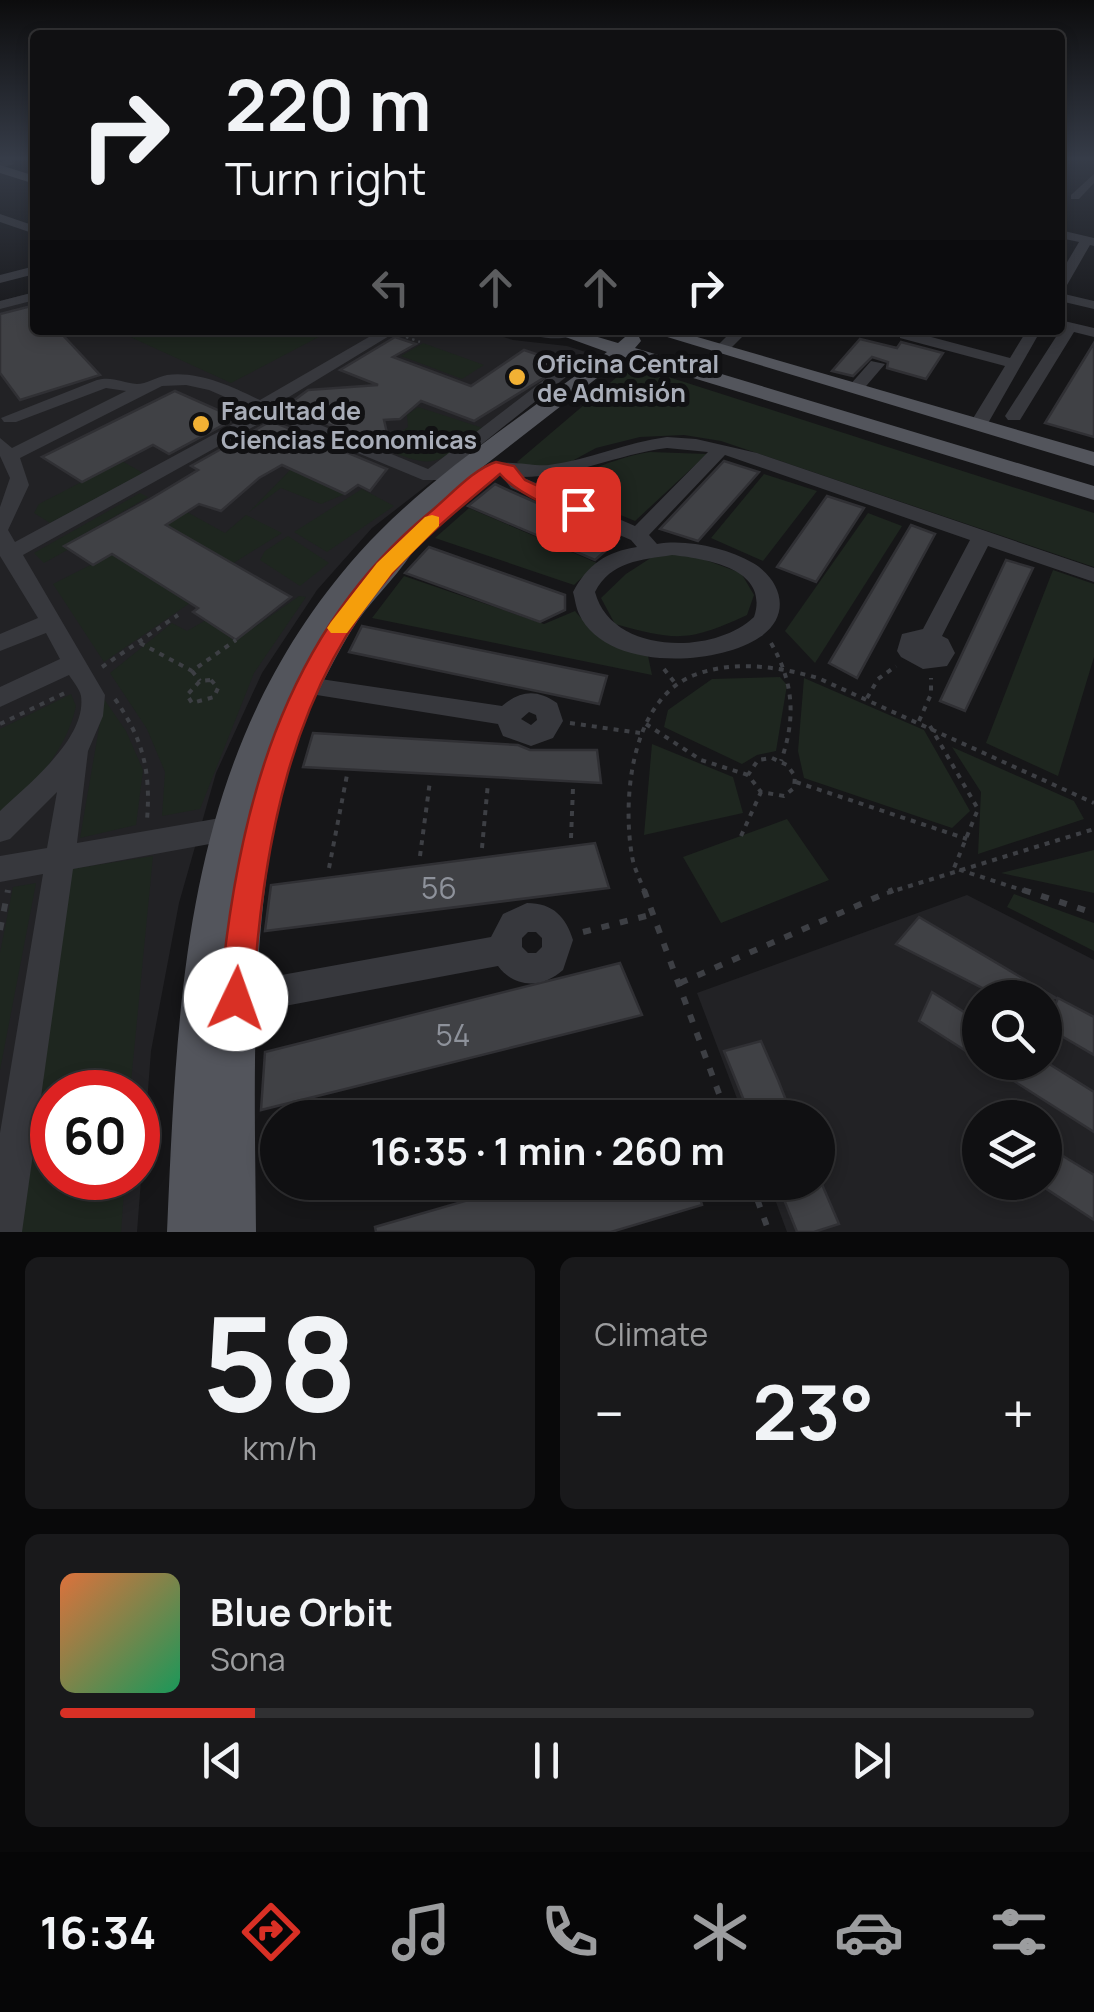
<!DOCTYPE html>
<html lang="en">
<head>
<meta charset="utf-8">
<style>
	:root { --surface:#101012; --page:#19191b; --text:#f1f3f6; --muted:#9c9d9f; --line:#303032; --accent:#d93025 }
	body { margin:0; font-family:Manrope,sans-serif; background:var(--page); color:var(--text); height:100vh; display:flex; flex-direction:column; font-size:38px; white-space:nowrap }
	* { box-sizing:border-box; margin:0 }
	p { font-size:32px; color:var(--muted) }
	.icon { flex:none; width:55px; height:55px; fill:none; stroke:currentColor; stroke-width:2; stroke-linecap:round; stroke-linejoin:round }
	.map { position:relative; height:1232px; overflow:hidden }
	.sheet { display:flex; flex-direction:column; gap:25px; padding:25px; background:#09090a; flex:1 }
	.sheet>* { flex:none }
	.banner { position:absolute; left:30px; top:30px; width:1035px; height:305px; border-radius:10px; box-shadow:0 5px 15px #0003,0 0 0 2px var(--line); background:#101012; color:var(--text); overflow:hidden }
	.fabs { position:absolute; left:962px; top:980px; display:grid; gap:20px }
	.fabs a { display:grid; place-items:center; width:100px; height:100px; border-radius:50%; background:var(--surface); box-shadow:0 5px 15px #0003,0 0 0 2px var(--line); font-size:50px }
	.speed { position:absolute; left:30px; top:1070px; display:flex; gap:20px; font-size:50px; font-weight:700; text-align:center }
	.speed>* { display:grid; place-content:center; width:130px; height:130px; border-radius:50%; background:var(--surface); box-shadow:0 5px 15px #0003,0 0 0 2px var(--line); line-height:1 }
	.speed .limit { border:15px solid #d22; background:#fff; color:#111 }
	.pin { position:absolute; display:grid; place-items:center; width:85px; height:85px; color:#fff; margin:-42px; border-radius:20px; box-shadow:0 5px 15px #0006 }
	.me { position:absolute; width:110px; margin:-55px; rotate:3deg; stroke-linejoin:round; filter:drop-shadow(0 0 8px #0008) }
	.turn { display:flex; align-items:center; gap:35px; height:210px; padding:0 30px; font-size:45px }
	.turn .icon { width:130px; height:130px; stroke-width:2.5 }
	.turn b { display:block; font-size:70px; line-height:85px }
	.lanes { display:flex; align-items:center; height:95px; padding:0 30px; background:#0003; justify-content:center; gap:50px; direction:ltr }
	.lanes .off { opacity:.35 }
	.big { font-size:75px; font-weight:700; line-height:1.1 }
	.sheet .card { flex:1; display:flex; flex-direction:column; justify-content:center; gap:15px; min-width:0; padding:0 35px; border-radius:15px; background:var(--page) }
	.sheet .dial { align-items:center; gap:0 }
	.dial b { font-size:130px; line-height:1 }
	.song { display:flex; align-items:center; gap:30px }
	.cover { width:120px; height:120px; border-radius:15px; background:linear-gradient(135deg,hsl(20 70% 55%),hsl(150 70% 35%)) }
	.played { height:10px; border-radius:5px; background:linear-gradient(90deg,var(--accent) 20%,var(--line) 20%) }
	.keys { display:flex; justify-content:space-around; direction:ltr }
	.heat { display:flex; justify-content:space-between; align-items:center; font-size:55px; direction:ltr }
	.sheet .tiles { flex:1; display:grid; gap:25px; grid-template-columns:1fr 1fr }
	.card:last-child { grid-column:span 2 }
	.trip { position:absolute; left:260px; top:1100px; width:575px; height:100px; border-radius:50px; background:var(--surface); box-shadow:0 5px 15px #0003,0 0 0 2px var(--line); font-weight:700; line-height:100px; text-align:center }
	.dock { display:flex; height:160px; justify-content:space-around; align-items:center; background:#060607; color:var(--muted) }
	.dock .icon { width:70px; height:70px }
	.dock .current { color:var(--accent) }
	.dock b { font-size:45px; color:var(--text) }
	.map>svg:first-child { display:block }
</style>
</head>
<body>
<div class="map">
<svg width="1094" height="1232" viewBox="0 0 1094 1232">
	<rect width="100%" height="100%" fill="#161618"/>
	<g fill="#222225" fill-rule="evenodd">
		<path d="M35,292V330H481L513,340L567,346L595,355L372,528L317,590L262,673L216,773L179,903L151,1051L137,1232H0V301ZM52,1092H138V1178H52Z"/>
		<path d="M967,895L1094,960V1232H787L769,1183L818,1182V1118L744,1117L697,993ZM980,998H1045V1062H980ZM980,1118H1045V1182H980Z"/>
	</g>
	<g fill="#1e261f">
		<path d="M115,330H332L231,383Z"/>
		<path d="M423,343L484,365L462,379L401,356Z"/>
		<path d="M631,365L1094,513V567L721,441L684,435L640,437L596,448L561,467L522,468L517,462Z"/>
		<path d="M418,407L483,428C434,464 439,472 380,447L408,427L407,415Z"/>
		<path d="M650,452L707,454L635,521L543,483C581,477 611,458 650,452Z"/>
		<path d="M122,461L143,473L50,523L34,513L39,504Z"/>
		<path d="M291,469L345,494L321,504L281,488L249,512Z"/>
		<path d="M764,474L817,491L763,561L711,538Z"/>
		<path d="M362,489L394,506L327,552L294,532Z"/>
		<path d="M140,493L148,497L65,545L69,549L44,563L34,553Z"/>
		<path d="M469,508L597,563L574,585L435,538Z"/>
		<path d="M187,512L225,533L246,515L282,533L232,564L166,525Z"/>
		<path d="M868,513L902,526L815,663L785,631Z"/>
		<path d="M288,536L329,563L300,586L260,560L265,551Z"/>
		<path d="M660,552L700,558L741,573L754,595L747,615C688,642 677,641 615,624L601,598L626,574Z"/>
		<path d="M112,554L190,603L104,662L53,584Z"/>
		<path d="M1053,570L1094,584V657L1058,776L986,743Z"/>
		<path d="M404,576L544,624L575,611C593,634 621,647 648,656L652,675L372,618Z"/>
		<path d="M299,596L306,597L254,673L200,809L162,816L165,772L147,729L110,673L172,623L187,631L206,620L236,640Z"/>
		<path d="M780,677L787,685L776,751L757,755L742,764L664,727L668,710L712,679Z"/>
		<path d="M804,678L924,730L970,811L952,828L804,778L798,751Z"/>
		<path d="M71,694L76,706C66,752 32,787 0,819V729Z"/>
		<path d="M104,699L126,731L143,770L136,825L80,838Z"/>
		<path d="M652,744L733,777L743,813L644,835Z"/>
		<path d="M952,747L1074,801L1084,819L978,854L981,792Z"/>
		<path d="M787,819L829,880L721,923L683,857Z"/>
		<path d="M1094,850V893L1001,873Z"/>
		<path d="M153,856L130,1092H52V1178H125L121,1232H18L72,869Z"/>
		<path d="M36,883L0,1070V953L13,887Z"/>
		<path d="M1014,894L1094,923V951L1007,907Z"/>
	</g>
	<g fill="#404145" stroke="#303034" stroke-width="2.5">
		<path d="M35,305V330H58L100,375L20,400L0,373V314Z"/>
		<path d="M395,337L416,344L393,357L471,386L524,350L566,364L474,421L421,401L400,419L384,420L387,433L372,435L370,441L285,407L308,390L378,385L340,370Z"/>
		<path d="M860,339L897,348L901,342L943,353L926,379L887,368L888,362L872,357L853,376L832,371Z"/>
		<path d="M1094,343V437L1045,423Z"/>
		<path d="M175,391L236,418L169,454L153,445L82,482L42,457Z"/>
		<path d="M271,421L387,469L370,491L358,485L345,494L282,465L259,478L221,511L199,504L166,525L291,597L236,640L193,612L198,608L112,554L93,565L64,546L150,499L198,470L191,466Z"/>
		<path d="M724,461L759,472L698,541L660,529Z"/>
		<path d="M495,484L510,491L619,539L595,560L468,506Z"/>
		<path d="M827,496L864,508L816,582L777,567Z"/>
		<path d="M911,525L935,534L857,678L829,663Z"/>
		<path d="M429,547L565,595V610L540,622L405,573Z"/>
		<path d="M1006,560L1033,568L965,711L940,701Z"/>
		<path d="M362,626L607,676L599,704L349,652Z"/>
		<path d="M313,733L518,745L530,750H597L601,783L303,767Z"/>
		<path d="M595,843L609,888L265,931L271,885Z"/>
		<path d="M919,917L1056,998H1002L896,944Z"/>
		<path d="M620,963L642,1015L261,1110L265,1052Z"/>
		<path d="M932,992L980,1022V1060L919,1021Z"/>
		<path d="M1058,998L1094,1017V1055L1046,1027Z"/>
		<path d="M761,1041L778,1080L793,1118H751L724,1051Z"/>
		<path d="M984,1062H1046L1094,1092V1132Z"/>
		<path d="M1045,1145L1094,1175V1220L1045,1188Z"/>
		<path d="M531,1182H695L702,1205L611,1232H376L375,1227Z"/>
		<path d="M777,1182H821L839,1224L814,1232H797Z"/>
	</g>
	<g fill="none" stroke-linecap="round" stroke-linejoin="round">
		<path stroke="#3d3f44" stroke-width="2.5" stroke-dasharray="2.5 4" stroke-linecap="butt" d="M406,337L420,342"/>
		<g stroke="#3d3f44" stroke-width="4" stroke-dasharray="5 6" stroke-linecap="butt">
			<path d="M140,643L192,671L236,640"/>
			<path d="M771,643C794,683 796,718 781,761"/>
			<path d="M102,667L178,615"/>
			<path d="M664,669L675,683"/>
			<path d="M192,671L200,681"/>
			<path d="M211,680L218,688L214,697L192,703L187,695L200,681Z"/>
			<path d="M867,698L878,679L896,666"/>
			<path d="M115,699C143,739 151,771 147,820"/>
			<path d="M919,721L931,694V678"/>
			<path d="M570,723L640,733"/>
			<path d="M0,724L67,692"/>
			<path d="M646,724L701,760L748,775"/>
			<path d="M930,726L978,809L954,868L1031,893"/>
			<path d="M772,758L787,765L795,776L794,788L784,796L761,792L748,775L758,760Z"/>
			<path d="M796,782L967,839"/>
			<path d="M741,836L761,792"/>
			<path d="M571,838L573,788"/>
			<path d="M482,848L488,783"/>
			<path d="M420,856L430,781"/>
			<path d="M329,868L347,775"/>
			<path d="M645,893C641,881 634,869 632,856C622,798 631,697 697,674C737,660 779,667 818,678L1094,803"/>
			<path d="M887,893L1094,829"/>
		</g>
		<g stroke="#3d3f44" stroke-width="6" stroke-dasharray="8 11" stroke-linecap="butt">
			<path d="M644,890L728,1118"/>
			<path d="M1023,890L1094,913"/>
			<path d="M0,930L8,890"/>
			<path d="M583,932L654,914"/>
			<path d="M680,983L893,890"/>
			<path d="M751,1182L769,1232"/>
		</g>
		<g fill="#37383d" fill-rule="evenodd">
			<path d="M10,159L14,164L0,168V162Z"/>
			<path d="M1094,174V183L1079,199H1071V195Z"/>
			<path d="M35,201V208L29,207V203Z"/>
			<path d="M0,214L35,226V234L0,222Z"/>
			<path d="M1060,230L1094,238V246L1090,245L1067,285L1060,289V274L1079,242L1060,238Z"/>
			<path d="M35,266V274L0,283V275Z"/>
			<path d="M35,292V300L0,309V301Z"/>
			<path d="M1060,293L1094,301V309L1060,301Z"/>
			<path d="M1060,320L1094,328V337L1074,332L1020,420H1008L1005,416L1061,329Z"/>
			<path d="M381,330H399L274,406L428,469L553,373L567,376L437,480H423L271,417L23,555L105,695L103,716L88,751L77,843L226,817L236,820L240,829L236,838L226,841L73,869L22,1232H0V1133L43,874L0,882V856L47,848L57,792L10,839L0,842V811C27,785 87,739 81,696C80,690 73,681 69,675L0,707V687L60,659L46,633L0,651V634L38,618L0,556V507L10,478L0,456V438L12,448L126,391L106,388L16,422H4L1,418L97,380C113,376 122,383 137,384C146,384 157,377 167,375C200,371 232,387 260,400ZM186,385L209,390L257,411L15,542L8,530L29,485L20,458L162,386Z"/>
			<path d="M520,330H571L577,334C564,342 532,338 520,330Z"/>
			<path d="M733,330H749L726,353H716V347Z"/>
			<path d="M905,330L1010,358L1027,330H1041L987,425L978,430L969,425L1005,366L900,338V332Z"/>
			<path d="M871,361L885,364L861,392H849V386Z"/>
			<path d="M667,437L696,439L757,453L1094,568V582L988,546L942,636L948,639L955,653L947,666L923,669L901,657L897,651L902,634L923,629L970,540L725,455L649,535L657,544C688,539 726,548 753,563C782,580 792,616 760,637C716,667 605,671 579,614C576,608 575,599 573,592C588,564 606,552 637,547L631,540L511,488L500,474L487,468C500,457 531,467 549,465C589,460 627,442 667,437ZM667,448L708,452L635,526L522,477C573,477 618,454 667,448ZM672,555C708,559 770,569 754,617C713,656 611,654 595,592C611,561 641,560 672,555Z"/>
			<path d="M307,677L502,706C521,690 537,689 557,703L563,721L553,738L531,746L503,736L498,724L298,692L295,686L298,680ZM529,712L536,715L537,720L531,725L521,719Z"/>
			<path d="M527,903C553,903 566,917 573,940L563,970C543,988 515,989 498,966L237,1015L225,1011L221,999L225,987L237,983L491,937L503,914ZM528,932H536L542,938V947L536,953H528L522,947V938Z"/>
		</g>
		<g fill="#53555c" fill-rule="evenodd">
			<path d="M0,165L35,176V184L0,173Z"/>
			<path d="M546,330H574L618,343L625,337H639L641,341L635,348L1094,486V500L624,357L471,476L395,546L408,547L412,553C394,580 368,603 351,631C338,652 326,676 315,698C244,847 255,1069 256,1232H167C178,984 185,749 359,553C430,474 524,416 607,352Z"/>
			<path d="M644,330H673L1094,452V466Z"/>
		</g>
	</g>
	<linearGradient id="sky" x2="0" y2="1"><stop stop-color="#0c0c0d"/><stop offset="0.48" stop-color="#363c48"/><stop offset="1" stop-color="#363c48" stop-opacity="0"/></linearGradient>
	<rect width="1094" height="330" fill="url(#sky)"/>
	<path fill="#d93025" stroke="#8d1f18" stroke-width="2.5" d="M496,462L514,466L525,480L588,509L585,514C563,518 514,490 500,474C463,505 425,536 393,572C290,689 262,849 253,999L248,1011L236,1016L225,1011L220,999C236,816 281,635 429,513C449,497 473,469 496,462Z"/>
	<path fill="#f59e0b" d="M432,515L439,517V526L392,573L347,633H331L327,628L331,622L377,563L425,517Z"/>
	<g fill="#f2b134" stroke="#111113" stroke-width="4">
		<circle cx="517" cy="377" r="10"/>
		<circle cx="201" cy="424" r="10"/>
	</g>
	<g text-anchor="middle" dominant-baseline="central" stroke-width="10" stroke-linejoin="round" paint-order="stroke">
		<g font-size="25" font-weight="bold" fill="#a8adb8" stroke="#111113" text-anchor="start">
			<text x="537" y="363">Oficina Central<tspan x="537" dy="29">de Admisión</tspan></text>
			<text x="221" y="410">Facultad de<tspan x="221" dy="29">Ciencias Economicas</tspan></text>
		</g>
		<g font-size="30" fill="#8e929b">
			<text x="439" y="887">56</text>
			<text x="453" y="1034">54</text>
		</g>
	</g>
</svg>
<div class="fabs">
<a><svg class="icon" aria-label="search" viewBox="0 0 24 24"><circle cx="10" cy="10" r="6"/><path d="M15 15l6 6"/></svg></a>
<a><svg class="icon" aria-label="layers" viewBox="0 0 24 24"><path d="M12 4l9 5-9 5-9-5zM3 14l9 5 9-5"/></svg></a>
</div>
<div class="speed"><div class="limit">60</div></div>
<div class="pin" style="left:578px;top:509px;background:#d93025"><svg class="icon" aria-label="arrive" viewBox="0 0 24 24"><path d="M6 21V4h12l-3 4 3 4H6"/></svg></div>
<svg class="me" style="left:236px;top:999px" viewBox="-20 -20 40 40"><circle r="19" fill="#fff"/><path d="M0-13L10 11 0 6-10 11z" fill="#d93025"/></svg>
<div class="trip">16:35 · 1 min · 260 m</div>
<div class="banner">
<div class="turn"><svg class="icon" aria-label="right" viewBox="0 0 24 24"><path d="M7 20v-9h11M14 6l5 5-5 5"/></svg><div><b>220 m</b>Turn right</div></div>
<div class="lanes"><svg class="icon off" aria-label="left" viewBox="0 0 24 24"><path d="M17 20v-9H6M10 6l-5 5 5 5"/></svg><svg class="icon off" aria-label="ahead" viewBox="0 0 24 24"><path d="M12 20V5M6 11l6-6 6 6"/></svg><svg class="icon off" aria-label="ahead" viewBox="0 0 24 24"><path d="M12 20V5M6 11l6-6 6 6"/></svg><svg class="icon" aria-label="right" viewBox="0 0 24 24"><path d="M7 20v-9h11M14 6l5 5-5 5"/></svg></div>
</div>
</div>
<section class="sheet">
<div class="tiles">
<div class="card dial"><b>58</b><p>km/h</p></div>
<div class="card"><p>Climate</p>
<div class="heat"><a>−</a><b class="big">23°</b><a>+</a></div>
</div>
<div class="card">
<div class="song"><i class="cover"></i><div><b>Blue Orbit</b><p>Sona</p></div></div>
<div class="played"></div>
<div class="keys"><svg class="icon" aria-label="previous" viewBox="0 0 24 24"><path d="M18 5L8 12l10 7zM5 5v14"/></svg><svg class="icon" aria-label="pause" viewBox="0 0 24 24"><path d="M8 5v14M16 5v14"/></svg><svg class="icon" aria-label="next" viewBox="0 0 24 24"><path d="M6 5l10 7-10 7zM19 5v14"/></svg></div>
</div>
</div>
</section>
<nav class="dock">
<b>16:34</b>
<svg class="icon current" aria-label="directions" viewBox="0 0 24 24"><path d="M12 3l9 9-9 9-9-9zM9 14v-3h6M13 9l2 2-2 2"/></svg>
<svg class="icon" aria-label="music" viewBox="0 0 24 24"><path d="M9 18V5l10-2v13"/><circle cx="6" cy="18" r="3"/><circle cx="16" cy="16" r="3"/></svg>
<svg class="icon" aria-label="phone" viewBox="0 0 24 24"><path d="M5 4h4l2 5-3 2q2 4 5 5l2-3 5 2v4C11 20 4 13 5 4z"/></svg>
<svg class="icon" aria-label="climate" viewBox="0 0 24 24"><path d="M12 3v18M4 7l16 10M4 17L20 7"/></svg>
<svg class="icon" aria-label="car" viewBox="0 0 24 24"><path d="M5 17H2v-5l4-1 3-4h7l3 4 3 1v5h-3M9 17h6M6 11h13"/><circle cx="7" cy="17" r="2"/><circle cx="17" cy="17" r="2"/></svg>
<svg class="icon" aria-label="filters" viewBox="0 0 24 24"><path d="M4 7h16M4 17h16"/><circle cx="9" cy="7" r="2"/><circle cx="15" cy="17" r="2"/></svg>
</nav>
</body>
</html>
